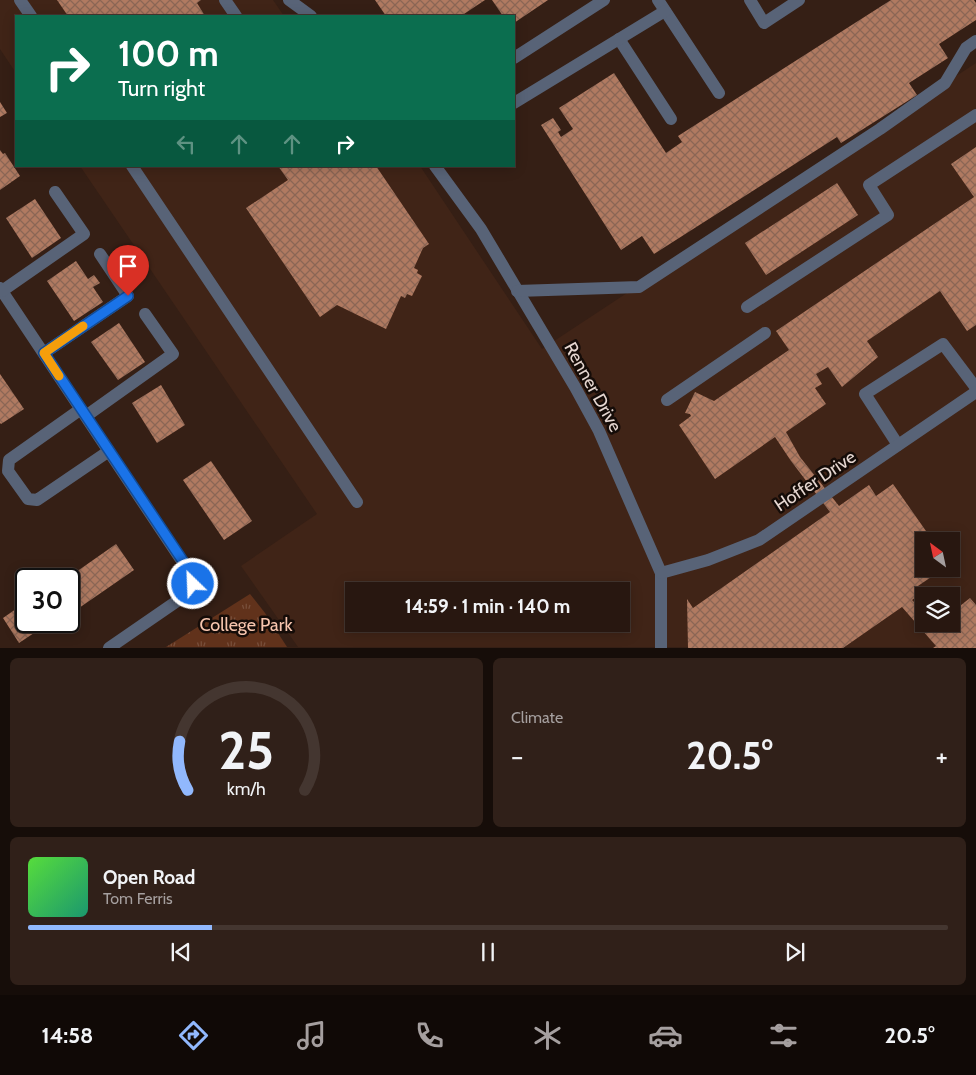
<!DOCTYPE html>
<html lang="en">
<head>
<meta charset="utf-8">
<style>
	:root { --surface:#281710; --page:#302019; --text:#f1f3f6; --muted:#a59f9f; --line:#443630; --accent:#91b8fd }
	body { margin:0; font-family:Cabin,sans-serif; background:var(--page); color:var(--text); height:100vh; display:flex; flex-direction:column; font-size:19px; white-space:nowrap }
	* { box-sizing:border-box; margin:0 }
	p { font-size:16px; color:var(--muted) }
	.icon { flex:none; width:28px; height:28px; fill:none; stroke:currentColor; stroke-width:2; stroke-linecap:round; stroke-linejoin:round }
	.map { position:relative; height:648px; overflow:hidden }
	.details { display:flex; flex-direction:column; gap:10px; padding:10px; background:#160d09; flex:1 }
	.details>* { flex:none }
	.top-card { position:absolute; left:15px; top:15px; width:500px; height:152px; border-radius:0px; box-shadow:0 2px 12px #0003,0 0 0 1px var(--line); background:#0b6e4f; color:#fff; overflow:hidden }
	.needle { width:32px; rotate:327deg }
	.tools { position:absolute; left:915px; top:532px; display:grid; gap:10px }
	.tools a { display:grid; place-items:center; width:45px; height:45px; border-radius:0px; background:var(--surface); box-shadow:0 2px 12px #0003,0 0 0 1px var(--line); font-size:25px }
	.speed { position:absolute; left:15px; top:568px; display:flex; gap:10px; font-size:25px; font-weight:700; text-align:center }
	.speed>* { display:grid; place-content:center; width:65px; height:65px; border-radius:50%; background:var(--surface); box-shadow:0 2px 12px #0003,0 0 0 1px var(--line); line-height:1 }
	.speed .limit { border:2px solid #111; border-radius:8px; background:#fff; color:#111 }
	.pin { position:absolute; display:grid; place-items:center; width:42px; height:42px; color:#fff; margin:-51px -21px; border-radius:50% 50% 50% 0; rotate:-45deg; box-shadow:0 0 5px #0007 }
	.pin .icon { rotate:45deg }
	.me { position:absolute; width:55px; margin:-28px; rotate:336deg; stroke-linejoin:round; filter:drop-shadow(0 0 4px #0008) }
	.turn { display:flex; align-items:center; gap:18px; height:105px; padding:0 20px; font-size:22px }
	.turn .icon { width:65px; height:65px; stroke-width:2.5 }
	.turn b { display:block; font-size:35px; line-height:42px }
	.lanes { display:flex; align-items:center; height:48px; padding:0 20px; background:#0003; justify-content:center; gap:25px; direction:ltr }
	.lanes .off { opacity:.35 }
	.big { font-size:38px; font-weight:700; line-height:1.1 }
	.details .card { flex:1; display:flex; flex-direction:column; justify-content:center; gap:8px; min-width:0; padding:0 18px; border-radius:8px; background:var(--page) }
	.details .dial { align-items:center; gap:0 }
	.dial svg { height:130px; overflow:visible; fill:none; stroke:var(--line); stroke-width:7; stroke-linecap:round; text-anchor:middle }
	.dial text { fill:var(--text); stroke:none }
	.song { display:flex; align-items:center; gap:15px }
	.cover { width:60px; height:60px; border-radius:8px; background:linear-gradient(135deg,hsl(110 70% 55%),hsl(160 70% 35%)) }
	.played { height:5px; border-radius:2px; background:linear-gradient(90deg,var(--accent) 20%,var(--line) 20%) }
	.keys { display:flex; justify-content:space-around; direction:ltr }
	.heat { display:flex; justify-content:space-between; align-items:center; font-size:28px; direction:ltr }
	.details .tiles { flex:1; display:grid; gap:10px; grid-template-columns:1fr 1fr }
	.card:last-child { grid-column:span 2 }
	.trip { position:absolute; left:345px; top:582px; width:285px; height:50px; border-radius:0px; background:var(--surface); box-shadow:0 2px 12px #0003,0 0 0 1px var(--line); font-weight:700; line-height:50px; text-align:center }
	.tab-bar { display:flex; height:80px; justify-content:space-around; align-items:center; background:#100906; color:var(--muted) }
	.tab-bar .icon { width:35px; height:35px }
	.tab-bar .active { color:var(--accent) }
	.tab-bar b { font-size:22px; color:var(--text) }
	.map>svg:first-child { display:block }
</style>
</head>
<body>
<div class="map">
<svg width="976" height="648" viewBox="0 0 976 648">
	<defs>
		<pattern id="park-tufts" width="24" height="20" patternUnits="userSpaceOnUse" patternTransform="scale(1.25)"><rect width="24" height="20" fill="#61321b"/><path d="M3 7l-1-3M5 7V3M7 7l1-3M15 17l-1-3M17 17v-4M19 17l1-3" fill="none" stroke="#784f3b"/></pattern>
		<pattern id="building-cross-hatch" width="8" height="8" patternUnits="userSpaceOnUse" patternTransform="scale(1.25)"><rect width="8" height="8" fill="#b07a61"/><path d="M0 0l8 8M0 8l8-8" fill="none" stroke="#8b6655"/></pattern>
	</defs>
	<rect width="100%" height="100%" fill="#351f15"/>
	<g fill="#402417" fill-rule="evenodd">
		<path d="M0,0H273L284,16H16V73L0,49Z"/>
		<path d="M976,63V647H298L241,566L317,514L80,166H420L542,349ZM924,541H951V569H924ZM354,591H621V624H354ZM924,596H951V624H924Z"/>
	</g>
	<path fill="url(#park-tufts)" d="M250,594L265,613L287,647H166Z"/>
	<g fill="url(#building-cross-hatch)">
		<path d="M57,0H201L197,3L205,16H68Z"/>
		<path d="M375,0H485L461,16H386Z"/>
		<path d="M492,0H548L514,23V16H503Z"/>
		<path d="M891,0H974L976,3V20L939,44L948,58L909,83L917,95L841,143L837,137L654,254L642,236L621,250L541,125L553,118L561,130L558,132L561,137L573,129L559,108L614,73L666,153L682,142L678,136Z"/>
		<path d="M0,102L7,113L0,117Z"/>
		<path d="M976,147V325L967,331L940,291L867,341L878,357L842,387L828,367L816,374L822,384L815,388L826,404L786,432L800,457L839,506L869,485L876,496L893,484L933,541H924V569H943L915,588L919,595L912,600L924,612V624H951V613L970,598L976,605V648H933L936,646L902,607L843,648H688L687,599L693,608L830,512L791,461L775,437L715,479L679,425L691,416L690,414L685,413L695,392L714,401L789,350L776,331L974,197L951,164Z"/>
		<path d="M0,150L3,154L5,153L20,176L0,190Z"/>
		<path d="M278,166H376L429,244L423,248L414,268L418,270L417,273L422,276L412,296L407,294L405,298L401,296L386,329L337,305L320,317L246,208L288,180Z"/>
		<path d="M837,183L858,215L766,275L745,243Z"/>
		<path d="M35,199L61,238L32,258L6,218Z"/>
		<path d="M76,261L88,279L94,275L100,283L93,287L103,302L74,321L47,281Z"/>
		<path d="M119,323L145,362L118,380L91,342Z"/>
		<path d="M0,374L24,409L1,424L0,423Z"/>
		<path d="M161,385L185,425L157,443L132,403Z"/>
		<path d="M211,461L252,521L224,540L183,480Z"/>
		<path d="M116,544L134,570L79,608L69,593V579H66Z"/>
		<path d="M26,602V621H52L19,643L3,618Z"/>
	</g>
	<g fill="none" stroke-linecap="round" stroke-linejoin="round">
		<g stroke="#586377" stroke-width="12">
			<path d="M20,0L31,16"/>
			<path d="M225,0L236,16"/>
			<path d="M289,0L311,16"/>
			<path d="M658,0L719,93"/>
			<path d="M750,0L764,23L799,0"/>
			<path d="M619,39L671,119"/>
			<path d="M514,58L604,0"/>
			<path d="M514,103L665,11"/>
			<path d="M132,166L357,502"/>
			<path d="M435,166L481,229L575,387L599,431L661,573V648"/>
			<path d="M0,288L192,576C194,587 191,590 183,597L109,648"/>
			<path d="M2,291L84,234L55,192"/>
			<path d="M517,291L639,287L880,129L945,83L966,48L976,41"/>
			<path d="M747,307L888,215L869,185L976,115"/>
			<path d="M44,353L128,296L100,254"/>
			<path d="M667,400L765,333"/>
			<path d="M81,409L9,460L8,471L28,499L37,500L109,451"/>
			<path d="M86,416L173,354L145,314"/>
			<path d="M898,445L865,394L943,344L976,388"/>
			<path d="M661,573L708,560L759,540L976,392"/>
		</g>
	</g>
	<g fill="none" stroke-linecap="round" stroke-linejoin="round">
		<defs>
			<path id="route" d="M128,296L44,353L187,567L192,576L193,584"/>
		</defs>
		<use href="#route" stroke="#114b97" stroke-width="12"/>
		<use href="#route" stroke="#1a73e8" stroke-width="9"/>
		<path stroke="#f59e0b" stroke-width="9" d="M59,376L44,353L83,326"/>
	</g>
	<g text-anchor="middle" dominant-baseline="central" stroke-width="5" stroke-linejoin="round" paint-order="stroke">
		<g font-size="18" fill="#e6d7d1" stroke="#150c08">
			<text transform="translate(593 387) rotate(61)">Renner Drive</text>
			<text transform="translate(815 481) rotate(-34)">Hoffer Drive</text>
		</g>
		<g font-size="18" fill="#f7c5ae" stroke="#150c08">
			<text x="246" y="625">College Park</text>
		</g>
	</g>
</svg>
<div class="tools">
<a><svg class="needle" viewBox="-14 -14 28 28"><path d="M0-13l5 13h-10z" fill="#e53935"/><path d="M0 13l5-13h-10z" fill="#a59f9f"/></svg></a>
<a><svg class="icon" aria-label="layers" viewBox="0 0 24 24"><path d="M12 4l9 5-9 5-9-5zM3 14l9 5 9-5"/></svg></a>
</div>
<div class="speed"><div class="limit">30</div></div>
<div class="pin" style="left:128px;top:296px;background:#d93025"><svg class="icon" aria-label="arrive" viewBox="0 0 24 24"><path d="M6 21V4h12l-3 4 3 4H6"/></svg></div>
<svg class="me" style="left:193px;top:584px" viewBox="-20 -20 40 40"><circle r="17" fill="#1a73e8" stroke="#fff" stroke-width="3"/><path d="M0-11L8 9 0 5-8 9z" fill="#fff"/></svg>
<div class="trip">14:59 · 1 min · 140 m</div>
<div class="top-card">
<div class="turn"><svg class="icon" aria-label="right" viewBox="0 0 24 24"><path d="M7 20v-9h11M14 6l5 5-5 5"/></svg><div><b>100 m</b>Turn right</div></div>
<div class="lanes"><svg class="icon off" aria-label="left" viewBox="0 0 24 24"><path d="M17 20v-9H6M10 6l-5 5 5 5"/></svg><svg class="icon off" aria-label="ahead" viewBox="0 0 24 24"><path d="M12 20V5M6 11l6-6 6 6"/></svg><svg class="icon off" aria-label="ahead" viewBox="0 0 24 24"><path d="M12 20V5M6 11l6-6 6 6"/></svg><svg class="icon" aria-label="right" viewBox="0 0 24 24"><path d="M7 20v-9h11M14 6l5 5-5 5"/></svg></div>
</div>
</div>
<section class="details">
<div class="tiles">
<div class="card dial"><svg viewBox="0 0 100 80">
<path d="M14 69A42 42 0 1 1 86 69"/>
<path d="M14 69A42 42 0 0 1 9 39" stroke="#91b8fd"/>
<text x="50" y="56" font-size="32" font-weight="700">25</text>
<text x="50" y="72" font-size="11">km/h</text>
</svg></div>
<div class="card"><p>Climate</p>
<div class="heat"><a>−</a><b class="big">20.5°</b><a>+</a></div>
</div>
<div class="card">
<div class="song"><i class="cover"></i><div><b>Open Road</b><p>Tom Ferris</p></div></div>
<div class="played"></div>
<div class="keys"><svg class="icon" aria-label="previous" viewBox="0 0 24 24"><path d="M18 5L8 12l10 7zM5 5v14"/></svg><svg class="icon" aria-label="pause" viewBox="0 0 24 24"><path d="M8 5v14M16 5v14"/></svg><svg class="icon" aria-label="next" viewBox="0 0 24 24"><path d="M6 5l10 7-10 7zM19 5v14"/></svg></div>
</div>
</div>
</section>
<nav class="tab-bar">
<b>14:58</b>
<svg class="icon active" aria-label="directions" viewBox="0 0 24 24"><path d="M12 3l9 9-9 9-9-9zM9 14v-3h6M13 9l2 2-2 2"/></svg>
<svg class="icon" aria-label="music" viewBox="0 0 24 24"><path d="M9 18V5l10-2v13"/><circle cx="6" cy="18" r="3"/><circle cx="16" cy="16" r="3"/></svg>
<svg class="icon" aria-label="phone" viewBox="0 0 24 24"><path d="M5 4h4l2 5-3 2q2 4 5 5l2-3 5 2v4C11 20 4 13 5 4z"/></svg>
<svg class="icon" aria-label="climate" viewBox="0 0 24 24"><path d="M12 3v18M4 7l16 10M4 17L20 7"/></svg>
<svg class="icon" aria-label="car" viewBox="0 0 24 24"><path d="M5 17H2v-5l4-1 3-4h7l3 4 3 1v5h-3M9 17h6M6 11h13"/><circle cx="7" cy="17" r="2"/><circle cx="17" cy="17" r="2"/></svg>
<svg class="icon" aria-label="filters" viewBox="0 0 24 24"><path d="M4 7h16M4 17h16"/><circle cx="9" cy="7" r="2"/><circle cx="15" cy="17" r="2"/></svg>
<b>20.5°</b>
</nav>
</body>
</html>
